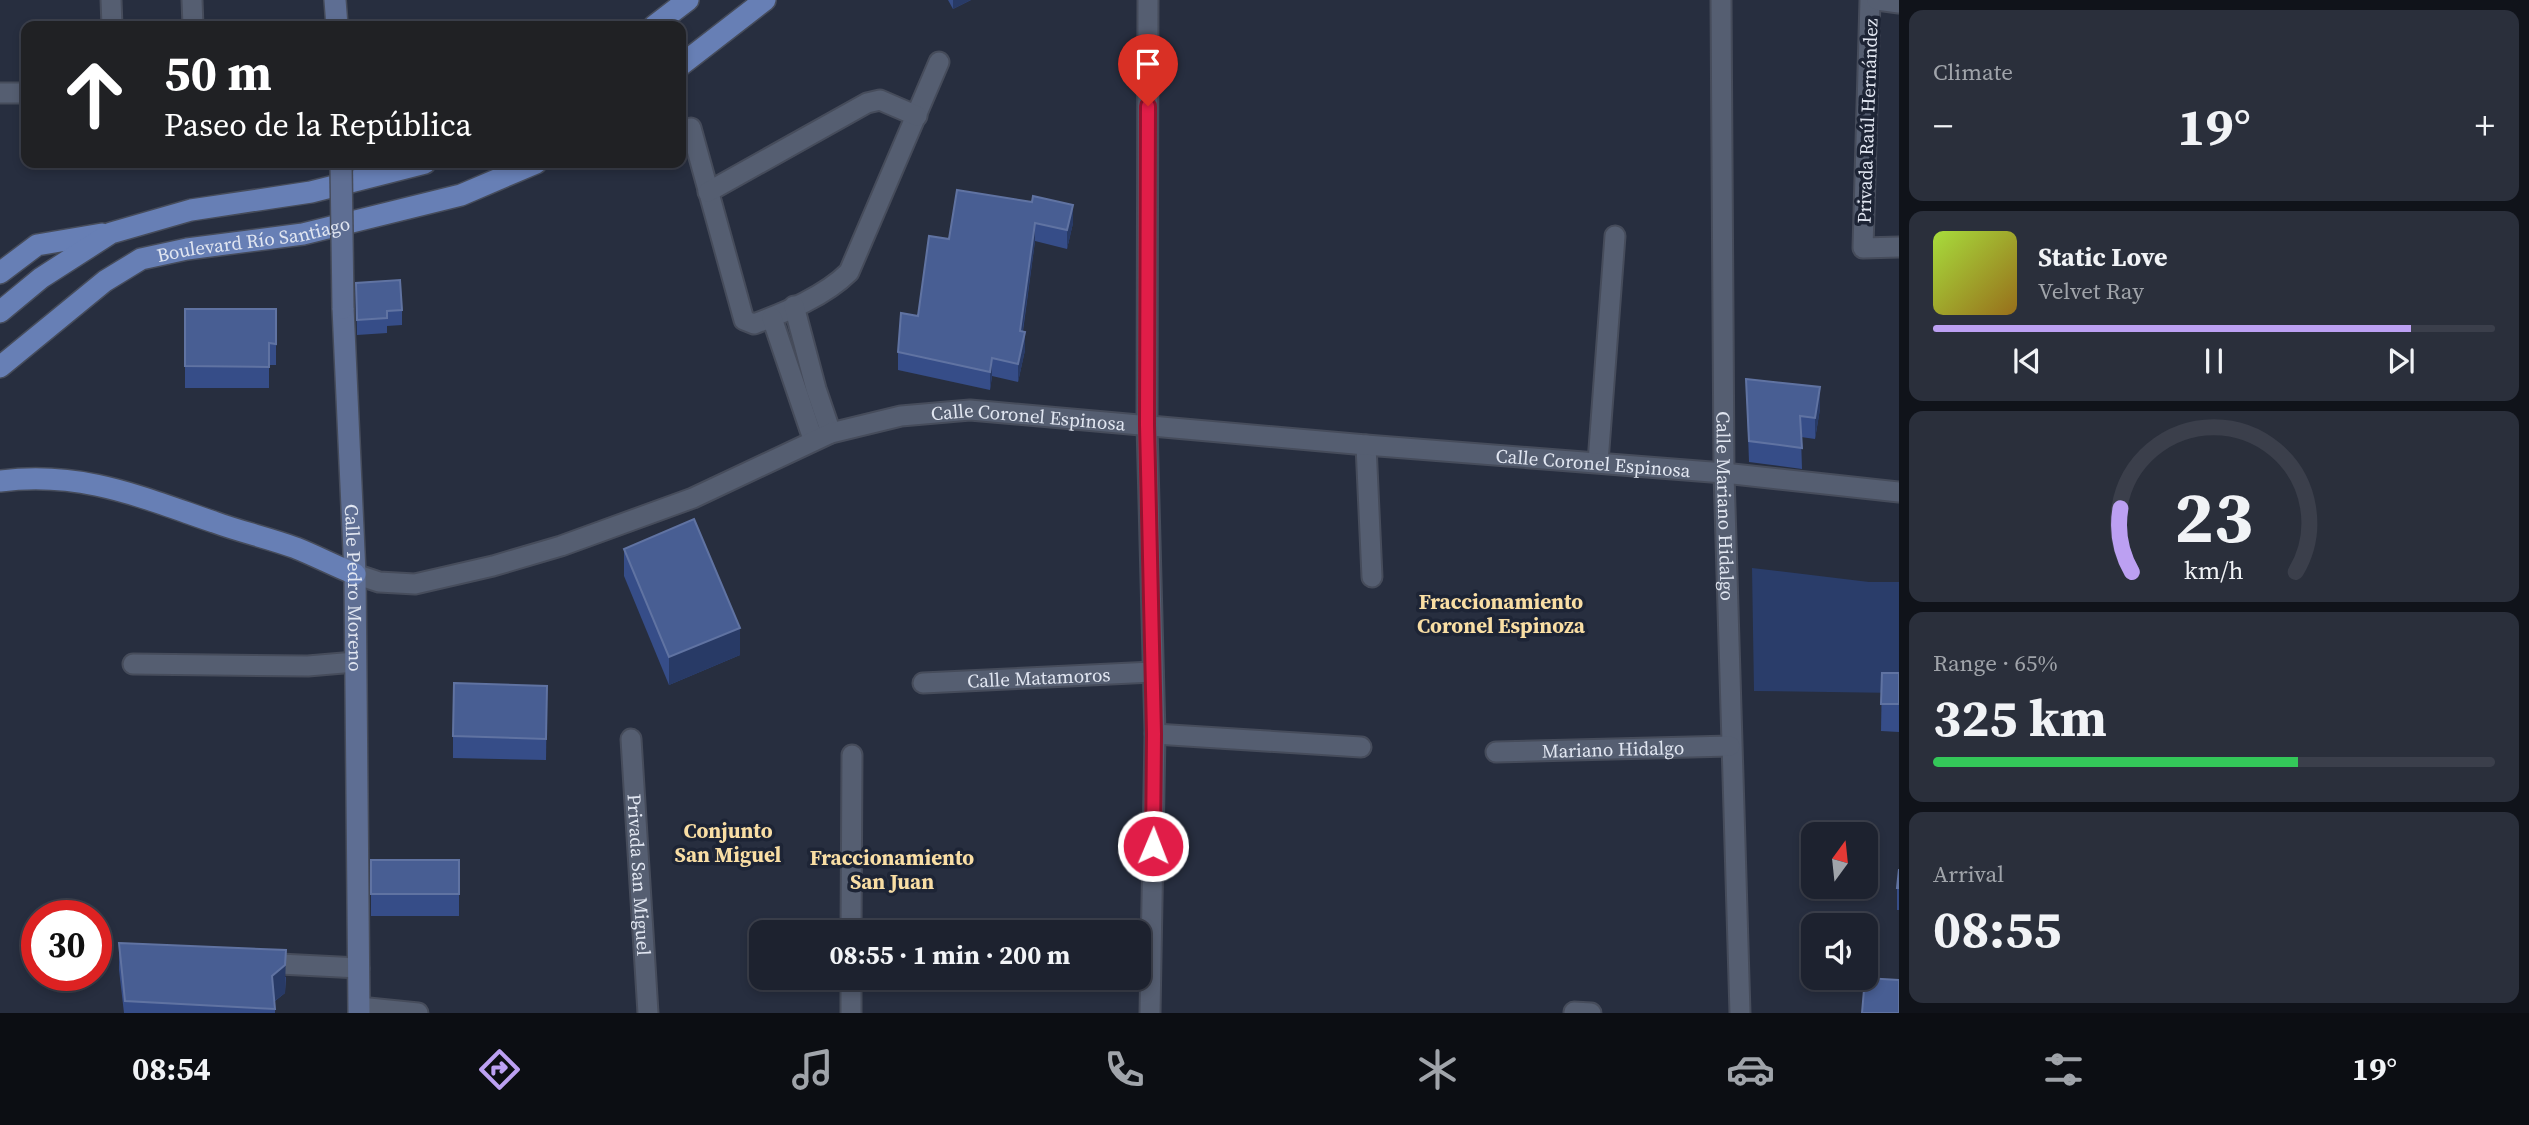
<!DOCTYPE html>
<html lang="en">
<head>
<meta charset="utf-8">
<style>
	:root { --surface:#1d222f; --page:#2a2f3b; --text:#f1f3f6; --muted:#a0a4aa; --line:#3b3f4b; --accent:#bca0f2 }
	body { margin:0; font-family:"Source Serif 4",serif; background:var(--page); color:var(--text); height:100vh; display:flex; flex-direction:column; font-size:26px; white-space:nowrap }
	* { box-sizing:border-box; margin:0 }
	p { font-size:23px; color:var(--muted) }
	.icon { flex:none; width:38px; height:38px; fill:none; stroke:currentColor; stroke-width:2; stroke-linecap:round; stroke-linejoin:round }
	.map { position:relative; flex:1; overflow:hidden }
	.side { display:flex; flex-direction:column; gap:10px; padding:10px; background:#10131a; width:630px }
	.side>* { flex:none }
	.top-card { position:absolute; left:21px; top:21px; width:665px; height:147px; border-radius:14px; box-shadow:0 4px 10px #0003,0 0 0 2px var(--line); background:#202124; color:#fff; overflow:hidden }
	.needle { width:46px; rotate:15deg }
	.controls { position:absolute; left:1801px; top:822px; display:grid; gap:14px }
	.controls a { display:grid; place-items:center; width:77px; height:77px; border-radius:14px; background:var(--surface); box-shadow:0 4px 10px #0003,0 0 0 2px var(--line); font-size:35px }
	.speed { position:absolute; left:21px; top:900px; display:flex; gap:14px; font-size:35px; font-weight:700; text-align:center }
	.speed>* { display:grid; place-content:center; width:91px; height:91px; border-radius:50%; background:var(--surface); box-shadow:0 4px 10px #0003,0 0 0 2px var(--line); line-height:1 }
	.speed .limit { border:10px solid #d22; background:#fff; color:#111 }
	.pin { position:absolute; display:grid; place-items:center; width:60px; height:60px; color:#fff; margin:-72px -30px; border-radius:50% 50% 50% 0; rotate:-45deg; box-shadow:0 0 7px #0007 }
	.pin .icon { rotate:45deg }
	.me { position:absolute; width:77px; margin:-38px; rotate:1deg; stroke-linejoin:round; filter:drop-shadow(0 0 5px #0008) }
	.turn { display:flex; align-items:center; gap:24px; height:147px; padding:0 28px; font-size:32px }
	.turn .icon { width:91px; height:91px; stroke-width:2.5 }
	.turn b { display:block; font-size:49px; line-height:60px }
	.big { font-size:52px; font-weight:700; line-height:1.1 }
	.side .tile { flex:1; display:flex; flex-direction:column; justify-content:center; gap:10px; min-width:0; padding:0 24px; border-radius:14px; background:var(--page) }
	.side .dial { align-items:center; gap:0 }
	.dial svg { height:182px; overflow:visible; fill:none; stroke:var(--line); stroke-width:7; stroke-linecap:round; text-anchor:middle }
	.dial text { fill:var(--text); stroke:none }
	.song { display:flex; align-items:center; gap:21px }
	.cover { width:84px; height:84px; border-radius:10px; background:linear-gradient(135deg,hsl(80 70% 55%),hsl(40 70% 35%)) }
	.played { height:7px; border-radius:4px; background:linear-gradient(90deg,var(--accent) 85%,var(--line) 85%) }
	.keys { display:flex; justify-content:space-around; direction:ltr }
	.heat { display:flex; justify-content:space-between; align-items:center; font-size:38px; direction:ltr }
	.charge { height:10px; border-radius:5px; background:linear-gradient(90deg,#34c759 65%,var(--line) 0) }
	.trip { position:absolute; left:749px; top:920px; width:402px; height:70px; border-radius:14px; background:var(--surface); box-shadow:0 4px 10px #0003,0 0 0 2px var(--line); font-weight:700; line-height:70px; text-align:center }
	.tab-bar { display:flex; height:112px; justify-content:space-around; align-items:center; background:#0c0e13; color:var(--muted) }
	.tab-bar .icon { width:49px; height:49px }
	.tab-bar .current { color:var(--accent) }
	.tab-bar b { font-size:32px; color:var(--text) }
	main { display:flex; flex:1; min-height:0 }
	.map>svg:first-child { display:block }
</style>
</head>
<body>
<main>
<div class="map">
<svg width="1899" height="1013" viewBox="0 0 1899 1013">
	<rect width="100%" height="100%" fill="#272e3f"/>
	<path fill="#2a3d6a" d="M1752,568L1869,582H1899V693L1754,691Z"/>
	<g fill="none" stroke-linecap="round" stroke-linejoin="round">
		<defs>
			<g id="street">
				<path d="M111,0L112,26"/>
				<path d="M192,0L193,26"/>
				<path d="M1148,0L1147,425L1155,734L1150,1013"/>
				<path id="s1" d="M1721,0L1724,473L1740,1013"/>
				<path d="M1870,0L1863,248L1899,247"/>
				<path d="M1877,0L1899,3"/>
				<path d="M0,93H26"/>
				<path d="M691,128L744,320L754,324C786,312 825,296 849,272L939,62"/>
				<path d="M708,192L867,103L880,100L917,116"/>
				<path d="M794,306L816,389L831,433"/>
				<path d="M772,318L813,439"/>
				<path d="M1366,445L1372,577"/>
				<path d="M1598,462L1615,236"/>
				<path id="s2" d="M355,574L379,582L415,584L493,566L561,546L693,498L831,433L901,416L970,410L1366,445L1724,473L1899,492"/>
				<path d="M133,664L308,666L355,662"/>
				<path id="s3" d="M923,683L1153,672"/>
				<path d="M1155,734L1361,747"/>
				<path id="s4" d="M631,739L648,1013"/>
				<path id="s5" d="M1496,752L1730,746"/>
				<path d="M851,933L852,755"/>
				<path d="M260,963L359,968"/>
				<path d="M359,1007L418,1013"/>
				<path d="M1574,1012L1591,1013"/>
				<path d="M851,1013V978"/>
			</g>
			<g id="secondary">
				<path d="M335,0L337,26"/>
				<path id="s6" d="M343,308L355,574L359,1013"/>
			</g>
			<g id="primary">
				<path d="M654,26L688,0"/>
				<path d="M681,65L765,0"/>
				<path d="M0,273L37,245L102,234"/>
				<path d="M0,312L41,278L111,233L191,210L311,192L425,163"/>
				<path id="s7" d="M0,367L105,281L141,259L187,249L303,234L461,195L536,163"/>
				<path d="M0,481C82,471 138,496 214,522C241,532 269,538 296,548C316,556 335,566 355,574"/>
			</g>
		</defs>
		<use href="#street" stroke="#464c5b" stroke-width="23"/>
		<use href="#secondary" stroke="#464c5b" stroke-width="24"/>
		<use href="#primary" stroke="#464c5b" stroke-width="24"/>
		<use href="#street" stroke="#555e71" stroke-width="19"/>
		<use href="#secondary" stroke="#5e6e93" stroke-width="21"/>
		<use href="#primary" stroke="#677fb5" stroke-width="21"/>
		<defs>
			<path id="secondary-bridge" d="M341,163L343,308"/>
		</defs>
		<use href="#secondary-bridge" stroke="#464c5b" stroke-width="24" stroke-linecap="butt"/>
		<use href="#secondary-bridge" stroke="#5e6e93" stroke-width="21"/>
	</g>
	<g fill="#364d88">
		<path d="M948,0H971L953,9Z"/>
		<path d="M957,190L1073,223L1067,249L1035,241L1023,331L1025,350L1018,382L992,376L990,390L898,370V352L918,316L949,239Z"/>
		<path d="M356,283L402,310V325L387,326V333L357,335Z"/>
		<path d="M185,309H276V365H269V388H185Z"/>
		<path d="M1746,379L1820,409L1815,439L1801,437L1802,469L1749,462Z"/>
		<path d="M624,549L740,655L669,685L624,576Z"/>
		<path d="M1882,673H1899V732L1881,731Z"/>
		<path d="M547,686L546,760L453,758V736Z"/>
		<rect x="371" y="860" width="88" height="56"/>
		<path d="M1899,869V910H1897V888Z"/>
		<path d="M119,943L286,977L285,993L275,1001V1013H124L119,970Z"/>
	</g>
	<g fill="#283a66">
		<path d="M953,0H971L953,9Z"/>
		<path d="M1073,205V223L1067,249V230Z"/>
		<path d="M1035,223V241L1020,349V331Z"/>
		<path d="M1025,332V350L1018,382V364Z"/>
		<path d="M992,358V376L990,390V372Z"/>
		<path d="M1820,387V409L1815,439V418Z"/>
		<path d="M740,628V655L669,685V657Z"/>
		<path d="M286,950L285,993L272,1003V976Z"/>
	</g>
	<g fill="#485e93" stroke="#6073a2" stroke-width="2">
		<path d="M957,190L1032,202L1033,196L1073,205L1067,230L1035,223L1020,331L1025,332L1018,364L992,358L990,372L898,352L901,313L918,316L929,236L949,239Z"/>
		<path d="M400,280L402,310L387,311V318L357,320L356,283Z"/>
		<path d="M185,309H276V344L269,343V367L185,366Z"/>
		<path d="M1746,379L1820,387L1815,418L1800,416L1802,448L1749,441Z"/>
		<path d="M694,519L740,628L669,657L624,549Z"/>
		<path d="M1882,673H1899V704H1881Z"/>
		<path d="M454,683L547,686L546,739L453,736Z"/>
		<rect x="371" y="860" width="88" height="34"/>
		<path d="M1899,869V888H1897Z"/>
		<path d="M119,943L286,950L285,965L272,976L275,1009L125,1001Z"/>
		<path d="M1865,978L1899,980V1013H1862Z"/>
	</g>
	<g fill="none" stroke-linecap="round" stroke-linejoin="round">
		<defs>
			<path id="route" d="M1148,106L1147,425L1154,734L1153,846"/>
		</defs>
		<use href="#route" stroke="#92132f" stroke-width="18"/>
		<use href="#route" stroke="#e11d48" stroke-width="12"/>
	</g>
	<g text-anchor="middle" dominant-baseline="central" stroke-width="7" stroke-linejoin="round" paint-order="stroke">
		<g font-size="19" fill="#e1e6f1" stroke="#1d2435">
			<text transform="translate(1867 121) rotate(-88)">Privada Raúl Hernández</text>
			<text stroke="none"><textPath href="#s7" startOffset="292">Boulevard Río Santiago</textPath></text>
			<text stroke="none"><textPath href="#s2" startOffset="705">Calle Coronel Espinosa</textPath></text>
			<text stroke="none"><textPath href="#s2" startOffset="1272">Calle Coronel Espinosa</textPath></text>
			<text stroke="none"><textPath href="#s1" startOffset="506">Calle Mariano Hidalgo</textPath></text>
			<text stroke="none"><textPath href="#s6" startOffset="280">Calle Pedro Moreno</textPath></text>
			<text stroke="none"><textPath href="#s3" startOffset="116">Calle Matamoros</textPath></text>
			<text stroke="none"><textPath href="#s5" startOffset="117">Mariano Hidalgo</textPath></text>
			<text stroke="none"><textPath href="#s4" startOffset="136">Privada San Miguel</textPath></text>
		</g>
		<g font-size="21" font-weight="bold" fill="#f9dea4" stroke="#1d2435">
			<text x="1501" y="601">Fraccionamiento<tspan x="1501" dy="24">Coronel Espinoza</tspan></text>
			<text x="728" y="830">Conjunto<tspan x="728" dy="24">San Miguel</tspan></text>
			<text x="892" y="857">Fraccionamiento<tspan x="892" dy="24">San Juan</tspan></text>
		</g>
	</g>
</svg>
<div class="controls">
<a><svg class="needle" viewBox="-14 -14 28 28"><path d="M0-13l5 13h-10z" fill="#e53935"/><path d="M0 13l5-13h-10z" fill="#a0a4aa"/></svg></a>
<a><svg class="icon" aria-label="sound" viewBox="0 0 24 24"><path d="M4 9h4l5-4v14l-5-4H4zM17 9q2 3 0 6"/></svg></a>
</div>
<div class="speed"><div class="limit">30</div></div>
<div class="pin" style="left:1148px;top:106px;background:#d93025"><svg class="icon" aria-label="arrive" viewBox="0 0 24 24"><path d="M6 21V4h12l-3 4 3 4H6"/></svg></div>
<svg class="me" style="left:1153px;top:846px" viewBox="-20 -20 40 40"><circle r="17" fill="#e11d48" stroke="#fff" stroke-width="3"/><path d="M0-11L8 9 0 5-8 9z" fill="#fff"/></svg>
<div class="trip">08:55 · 1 min · 200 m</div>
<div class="top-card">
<div class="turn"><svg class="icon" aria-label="ahead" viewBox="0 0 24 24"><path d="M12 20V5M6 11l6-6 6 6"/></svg><div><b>50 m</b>Paseo de la República</div></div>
</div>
</div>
<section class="side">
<div class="tile"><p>Climate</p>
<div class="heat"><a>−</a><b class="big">19°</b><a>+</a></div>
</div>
<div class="tile">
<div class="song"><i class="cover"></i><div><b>Static Love</b><p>Velvet Ray</p></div></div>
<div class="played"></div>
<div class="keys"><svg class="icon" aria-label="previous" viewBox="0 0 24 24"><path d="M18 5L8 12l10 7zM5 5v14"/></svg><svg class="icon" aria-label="pause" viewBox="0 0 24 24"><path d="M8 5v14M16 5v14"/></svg><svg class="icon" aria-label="next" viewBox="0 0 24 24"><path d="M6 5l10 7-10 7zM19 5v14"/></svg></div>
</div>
<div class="tile dial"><svg viewBox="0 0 100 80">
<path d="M14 69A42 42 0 1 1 86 69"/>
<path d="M14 69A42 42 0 0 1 9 41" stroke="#bca0f2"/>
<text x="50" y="56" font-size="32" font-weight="700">23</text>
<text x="50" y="72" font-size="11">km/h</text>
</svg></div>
<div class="tile"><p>Range · 65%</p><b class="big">325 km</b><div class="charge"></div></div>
<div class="tile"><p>Arrival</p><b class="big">08:55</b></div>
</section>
</main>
<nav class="tab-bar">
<b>08:54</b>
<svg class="icon current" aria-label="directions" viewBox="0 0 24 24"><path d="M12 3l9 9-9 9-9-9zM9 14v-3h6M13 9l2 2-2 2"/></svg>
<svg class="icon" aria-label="music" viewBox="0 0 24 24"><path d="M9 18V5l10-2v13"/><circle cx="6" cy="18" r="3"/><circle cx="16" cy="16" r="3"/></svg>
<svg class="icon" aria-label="phone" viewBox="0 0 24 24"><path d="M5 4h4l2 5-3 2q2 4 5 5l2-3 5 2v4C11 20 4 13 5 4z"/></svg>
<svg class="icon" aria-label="climate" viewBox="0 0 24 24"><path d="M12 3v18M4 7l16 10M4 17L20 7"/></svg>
<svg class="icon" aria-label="car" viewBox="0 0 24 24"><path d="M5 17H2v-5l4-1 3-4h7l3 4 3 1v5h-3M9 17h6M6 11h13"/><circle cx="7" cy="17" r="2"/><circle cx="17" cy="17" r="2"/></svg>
<svg class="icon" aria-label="filters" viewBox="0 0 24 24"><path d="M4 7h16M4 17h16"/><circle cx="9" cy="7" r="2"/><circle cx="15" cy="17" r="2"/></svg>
<b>19°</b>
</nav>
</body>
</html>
